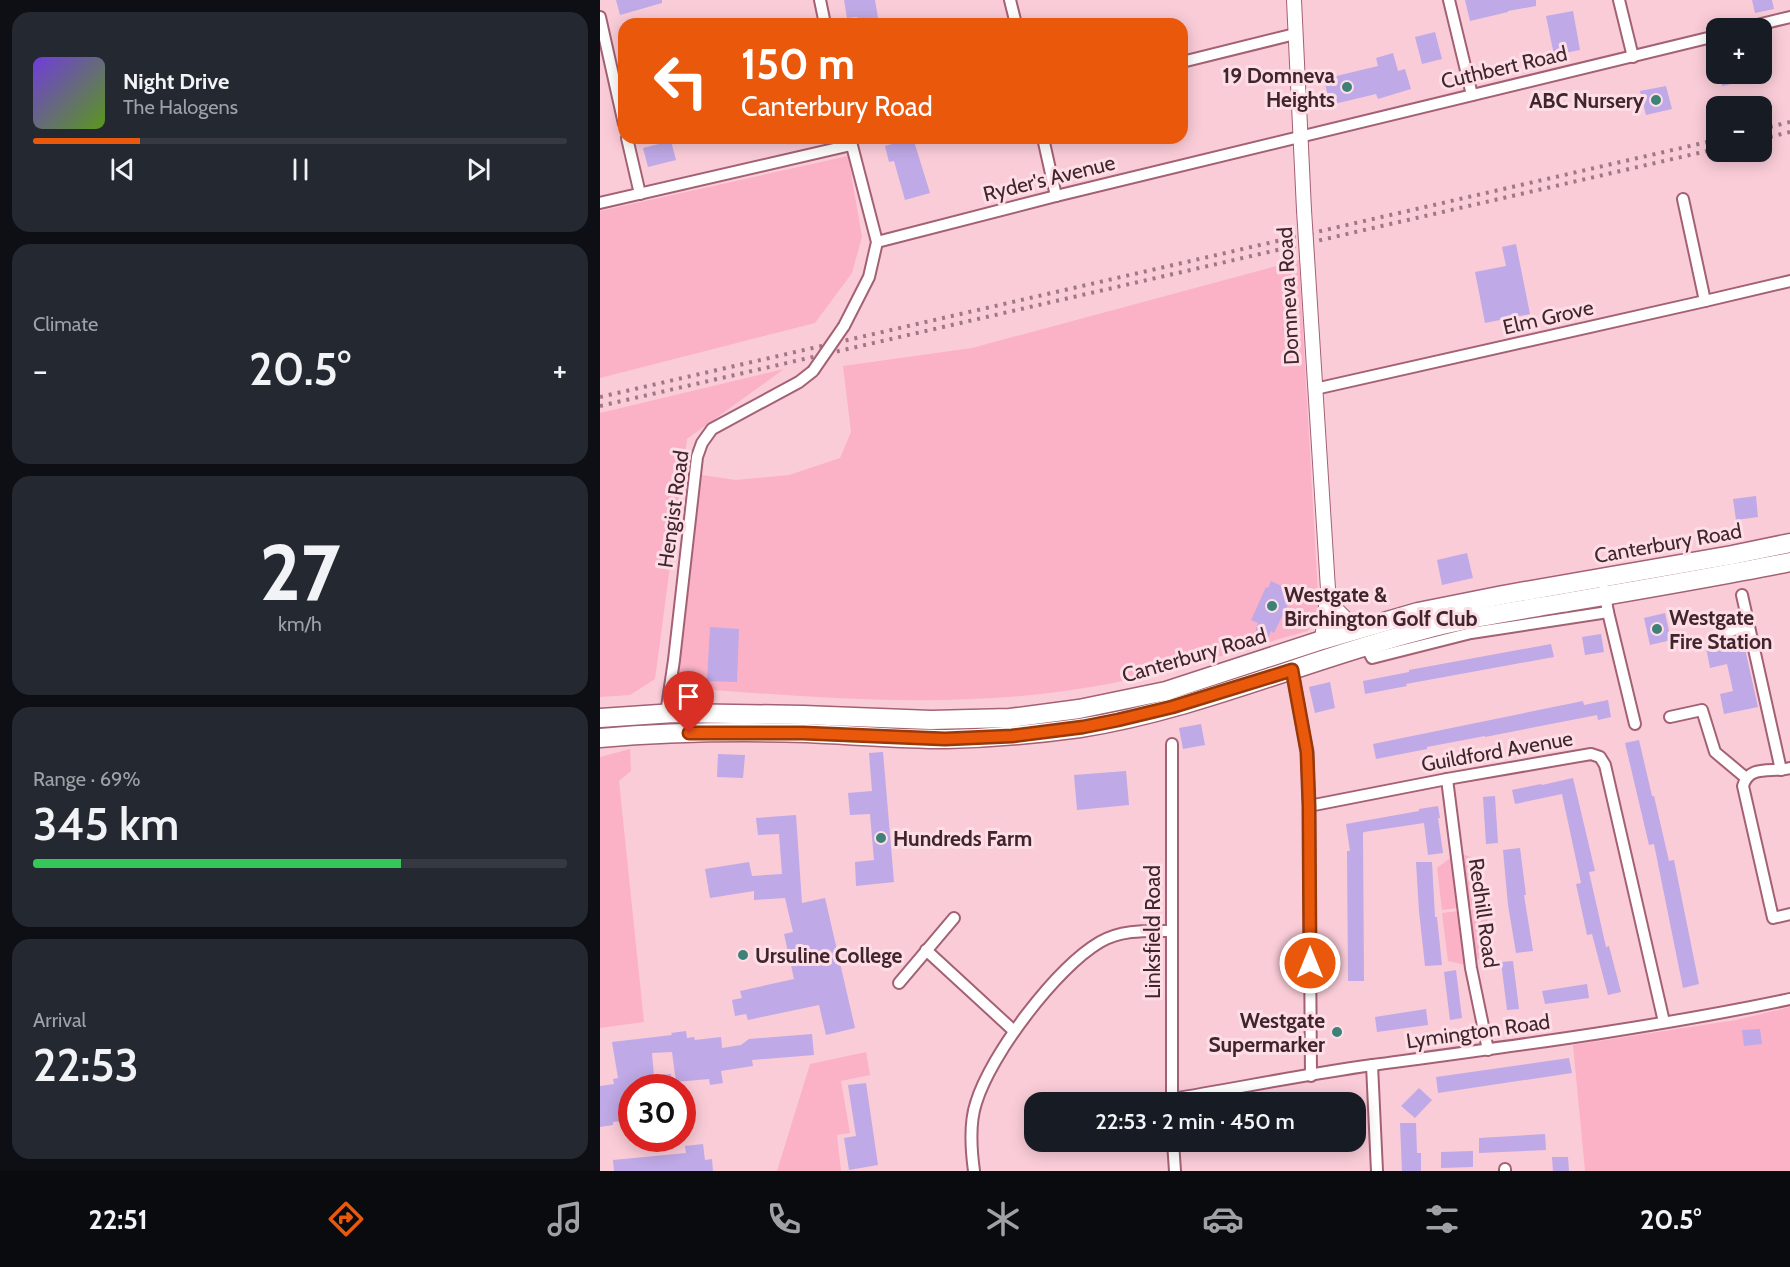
<!DOCTYPE html>
<html lang="en">
<head>
<meta charset="utf-8">
<style>
	:root { --surface:#171b24; --page:#242831; --text:#f1f3f6; --muted:#9ea1a6; --line:#363941; --accent:#ea580c }
	body { margin:0; font-family:Cabin,sans-serif; background:var(--page); color:var(--text); height:100vh; display:flex; flex-direction:column; font-size:22px; white-space:nowrap }
	* { box-sizing:border-box; margin:0 }
	p { font-size:20px; color:var(--muted) }
	.icon { flex:none; width:33px; height:33px; fill:none; stroke:currentColor; stroke-width:2; stroke-linecap:round; stroke-linejoin:round }
	.map { position:relative; flex:1; overflow:hidden }
	.sheet { display:flex; flex-direction:column; gap:12px; padding:12px; background:#0d0f14; width:600px }
	.sheet>* { flex:none }
	.hud { position:absolute; left:18px; top:18px; width:570px; height:126px; border-radius:18px; box-shadow:0 3px 15px #0003; background:#ea580c; color:#fff; overflow:hidden }
	.tools { position:absolute; left:1106px; top:18px; display:grid; gap:12px }
	.tools a { display:grid; place-items:center; width:66px; height:66px; border-radius:12px; background:var(--surface); box-shadow:0 3px 15px #0003; font-size:30px }
	.speed { position:absolute; left:18px; top:1074px; display:flex; gap:12px; font-size:30px; font-weight:700; text-align:center }
	.speed>* { display:grid; place-content:center; width:78px; height:78px; border-radius:50%; background:var(--surface); box-shadow:0 3px 15px #0003; line-height:1 }
	.speed .limit { border:9px solid #d22; background:#fff; color:#111 }
	.pin { position:absolute; display:grid; place-items:center; width:51px; height:51px; color:#fff; margin:-62px -26px; border-radius:50% 50% 50% 0; rotate:-45deg; box-shadow:0 0 6px #0007 }
	.pin .icon { rotate:45deg }
	.me { position:absolute; width:66px; margin:-33px; rotate:0deg; stroke-linejoin:round; filter:drop-shadow(0 0 4px #0008) }
	.turn { display:flex; align-items:center; gap:21px; height:126px; padding:0 24px; font-size:27px }
	.turn .icon { width:78px; height:78px; stroke-width:2.5 }
	.turn b { display:block; font-size:42px; line-height:51px }
	.big { font-size:45px; font-weight:600; line-height:1.1 }
	.sheet .card { flex:1; display:flex; flex-direction:column; justify-content:center; gap:9px; min-width:0; padding:0 21px; border-radius:18px; background:var(--page) }
	.sheet .dial { align-items:center; gap:0 }
	.dial b { font-size:78px; line-height:1 }
	.song { display:flex; align-items:center; gap:18px }
	.cover { width:72px; height:72px; border-radius:9px; background:linear-gradient(135deg,hsl(260 70% 55%),hsl(90 70% 35%)) }
	.played { height:6px; border-radius:3px; background:linear-gradient(90deg,var(--accent) 20%,var(--line) 20%) }
	.keys { display:flex; justify-content:space-around; direction:ltr }
	.heat { display:flex; justify-content:space-between; align-items:center; font-size:33px; direction:ltr }
	.charge { height:9px; border-radius:4px; background:linear-gradient(90deg,#34c759 69%,var(--line) 0) }
	.trip { position:absolute; left:424px; top:1092px; width:342px; height:60px; border-radius:18px; background:var(--surface); box-shadow:0 3px 15px #0003; font-weight:600; line-height:60px; text-align:center }
	.menu { display:flex; height:96px; justify-content:space-around; align-items:center; background:#090b0e; color:var(--muted) }
	.menu .icon { width:42px; height:42px }
	.menu .current { color:var(--accent) }
	.menu b { font-size:27px; color:var(--text) }
	main { display:flex; flex:1; min-height:0 }
	.map>svg:first-child { display:block }
</style>
</head>
<body>
<main>
<section class="sheet">
<div class="card">
<div class="song"><i class="cover"></i><div><b>Night Drive</b><p>The Halogens</p></div></div>
<div class="played"></div>
<div class="keys"><svg class="icon" aria-label="previous" viewBox="0 0 24 24"><path d="M18 5L8 12l10 7zM5 5v14"/></svg><svg class="icon" aria-label="pause" viewBox="0 0 24 24"><path d="M8 5v14M16 5v14"/></svg><svg class="icon" aria-label="next" viewBox="0 0 24 24"><path d="M6 5l10 7-10 7zM19 5v14"/></svg></div>
</div>
<div class="card"><p>Climate</p>
<div class="heat"><a>−</a><b class="big">20.5°</b><a>+</a></div>
</div>
<div class="card dial"><b>27</b><p>km/h</p></div>
<div class="card"><p>Range · 69%</p><b class="big">345 km</b><div class="charge"></div></div>
<div class="card"><p>Arrival</p><b class="big">22:53</b></div>
</section>
<div class="map">
<svg width="1190" height="1171" viewBox="0 0 1190 1171">
	<rect width="100%" height="100%" fill="#faccd8"/>
	<g fill="#fbb2c6">
		<path d="M248,156L262,237L252,273L215,323L0,378V211Z"/>
		<path d="M699,260L719,612L708,631C632,652 556,678 478,689C343,710 209,697 74,687L102,475L136,480L189,475L240,458L251,432L243,366L372,348Z"/>
		<path d="M184,369L87,439L55,679L30,695L0,697V413Z"/>
		<path d="M30,749L31,771L19,781L44,1022L0,1028V757Z"/>
		<path d="M862,854L881,861L886,904L868,907Z"/>
		<path d="M853,856L859,908L842,910L837,868Z"/>
		<path d="M886,908L891,948L875,962L869,910Z"/>
		<path d="M859,911L866,965L848,961L842,913Z"/>
		<path d="M1190,1007V1171H985L973,1045L1136,1020Z"/>
		<path d="M266,1052L270,1075L241,1081L250,1133L237,1135L241,1171H177L210,1064Z"/>
	</g>
	<g fill="#bfa9e6">
		<path d="M16,0H62V3L20,15Z"/>
		<path d="M244,0H275L279,24H259L257,17L247,18Z"/>
		<path d="M865,0H936V6L908,11V12L870,21Z"/>
		<path d="M1152,0H1172L1174,9L1155,13Z"/>
		<path d="M973,11L980,50L954,55L946,16Z"/>
		<path d="M835,32L842,59L822,64L815,37Z"/>
		<path d="M793,53L798,71L805,69L811,89L778,99L776,94L730,105L724,79L778,66L776,58Z"/>
		<path d="M1119,74H1135L1136,83L1122,86Z"/>
		<path d="M1066,86L1072,109L1046,115L1040,91Z"/>
		<path d="M313,138L330,193L305,200L294,161L289,162L285,146Z"/>
		<path d="M71,141L76,160L48,167L43,148Z"/>
		<path d="M916,244L930,314L885,323L875,272L906,266L902,247Z"/>
		<path d="M1156,496L1158,517L1136,520L1133,499Z"/>
		<path d="M867,553L873,578L842,585L837,560Z"/>
		<path d="M671,581L694,592L674,633L671,631L668,638L655,632L658,623L651,620L666,587L668,588Z"/>
		<path d="M1065,613L1071,640L1050,645L1044,618Z"/>
		<path d="M110,627L139,629L137,682L107,681Z"/>
		<path d="M1001,634L1004,652L985,655L982,637Z"/>
		<path d="M1143,640L1158,707L1124,714L1120,694L1133,691L1127,664L1110,668L1106,648Z"/>
		<path d="M951,644L954,657L806,684L807,686L765,694L763,681L809,672V670Z"/>
		<path d="M730,682L735,708L715,713L709,687Z"/>
		<path d="M1008,700L1011,717L998,720L997,715L885,737V736L827,747V749L776,759L773,744L983,701L984,705Z"/>
		<path d="M601,724L605,745L583,749L579,728Z"/>
		<path d="M1039,740L1052,796H1054L1069,861L1074,860L1099,984L1083,988L1054,844L1049,845L1025,743Z"/>
		<path d="M283,752L294,882L256,886L255,862L274,860L270,814L250,815L248,793L272,791L269,753Z"/>
		<path d="M118,754L145,755L143,778L117,777Z"/>
		<path d="M526,771L529,805L477,810L474,775Z"/>
		<path d="M973,778L995,871L989,872L1006,947L1009,946L1021,992L1008,995L992,934L987,935L976,884L981,883L962,794L915,804L912,790L941,784L942,785Z"/>
		<path d="M895,796L898,843L886,844L883,797Z"/>
		<path d="M838,806L840,818H838L843,853L828,855L824,823L764,832L763,833L764,981H748L747,851H750L746,824L819,811V809Z"/>
		<path d="M196,815L202,903L225,898L255,1028L226,1035L219,1005L148,1020L146,1014L135,1016L132,1000L142,998L140,991L194,979L184,934L193,932L185,898L154,900V891L110,898L105,869L149,862L152,876L182,874L179,834L158,835L156,818Z"/>
		<path d="M920,848L926,895H924L933,951L916,953L908,905L903,850Z"/>
		<path d="M816,862H832L835,917H837L842,965L825,966L819,911Z"/>
		<path d="M913,961L919,1009L907,1010L901,962Z"/>
		<path d="M856,970L862,1018L850,1020L844,972Z"/>
		<path d="M987,984L989,998L945,1004L942,991Z"/>
		<path d="M826,1009L828,1025L777,1032L775,1017Z"/>
		<path d="M1160,1029L1162,1044L1144,1046L1142,1030Z"/>
		<path d="M86,1031L87,1038L94,1037L95,1040L121,1037L122,1048L141,1045L149,1039L212,1034L214,1055L152,1060L153,1066L121,1071L123,1083L110,1085L109,1079L76,1082L72,1052L52,1053L54,1076L71,1074L72,1088H32V1120L13,1122V1125L0,1127V1086L14,1084L13,1079L18,1078L12,1042L72,1035L71,1033Z"/>
		<path d="M969,1058L972,1073L838,1093L836,1077Z"/>
		<path d="M266,1083L278,1165L249,1170L244,1138L256,1136L248,1085Z"/>
		<path d="M819,1088L832,1100L815,1118L801,1106Z"/>
		<path d="M800,1123H816L817,1153H821V1171H802Z"/>
		<path d="M945,1134L946,1150L879,1153V1138Z"/>
		<path d="M103,1144L105,1160L112,1159L113,1171H14L13,1160L86,1153L85,1146Z"/>
		<path d="M873,1151V1167L841,1168V1152Z"/>
		<path d="M952,1157H968L969,1171H953Z"/>
	</g>
	<g fill="none" stroke-linecap="round" stroke-linejoin="round">
		<defs>
			<g id="minor">
				<path d="M220,0L225,24"/>
				<path d="M410,0L416,24"/>
				<path d="M849,0L872,95"/>
				<path d="M1019,0L1033,57"/>
				<path d="M0,17L24,124"/>
				<path d="M1145,28L1190,17"/>
				<path d="M582,62L695,34"/>
				<path d="M27,138L40,194"/>
				<path d="M443,138L456,196"/>
				<path d="M1083,199L1105,301"/>
				<path d="M0,203L251,145"/>
				<path d="M277,242L456,196L1116,36"/>
				<path d="M244,326L269,277L277,242L250,138"/>
				<path d="M715,389L1105,301L1190,281"/>
				<path d="M1004,590L1008,612L1035,724"/>
				<path d="M1142,595L1181,770"/>
				<path d="M1123,633L1148,626"/>
				<path d="M765,645L772,658L871,633L1008,612"/>
				<path d="M692,670L707,752L709,806L711,1076"/>
				<path d="M66,714L74,660L97,457L102,443L112,429L199,382L213,371"/>
				<path d="M1070,717L1102,710L1115,752L1146,778"/>
				<path d="M1190,768C1172,773 1149,764 1143,786L1173,918L1190,914"/>
				<path d="M847,779L871,968L888,1050"/>
				<path d="M709,806L847,779L991,754L1000,757L1005,765L1064,1022"/>
				<path d="M326,950L414,1031"/>
				<path d="M299,983L354,918"/>
				<path d="M772,1065L777,1171"/>
				<path d="M572,1099C639,1088 706,1074 773,1065C913,1046 1052,1028 1190,999"/>
				<path d="M572,1102V744"/>
				<path d="M573,1142L575,1171"/>
				<path d="M905,1169V1171"/>
				<path d="M374,1171C371,1149 369,1124 376,1103C391,1054 456,968 500,942C522,929 548,931 572,931"/>
			</g>
			<g id="tertiary">
				<path d="M694,0L704,210"/>
				<path d="M707,257L728,589L722,640"/>
				<path d="M728,591L736,609L757,630"/>
			</g>
			<g id="trunk">
				<path d="M0,718L74,713L203,715L331,720L410,718L479,709L566,691L722,640L818,612L903,595L1132,555L1190,543"/>
				<path d="M0,738C69,732 138,731 207,733C253,735 300,739 347,739C391,738 436,734 480,728C596,710 706,660 819,631C866,618 915,611 962,603C1038,590 1115,577 1190,562"/>
			</g>
		</defs>
		<use href="#minor" stroke="#a36174" stroke-width="14"/>
		<use href="#tertiary" stroke="#a36174" stroke-width="16"/>
		<use href="#trunk" stroke="#a36174" stroke-width="21"/>
		<use href="#minor" stroke="#fff" stroke-width="10"/>
		<use href="#tertiary" stroke="#fff" stroke-width="14"/>
		<use href="#trunk" stroke="#fff" stroke-width="18"/>
		<g stroke="#9e7983" stroke-width="4" stroke-dasharray="3 6" stroke-linecap="butt">
			<path d="M1161,129L1190,122"/>
			<path d="M1161,139L1190,132"/>
			<path d="M0,397L1116,140"/>
			<path d="M0,406L1116,149"/>
		</g>
		<defs>
			<path id="minor-bridge" d="M213,371L244,326"/>
			<path id="tertiary-bridge" d="M704,210L707,257"/>
		</defs>
		<use href="#minor-bridge" stroke="#a36174" stroke-width="14" stroke-linecap="butt"/>
		<use href="#tertiary-bridge" stroke="#a36174" stroke-width="16" stroke-linecap="butt"/>
		<use href="#minor-bridge" stroke="#fff" stroke-width="10"/>
		<use href="#tertiary-bridge" stroke="#fff" stroke-width="14"/>
	</g>
	<g fill="none" stroke-linecap="round" stroke-linejoin="round">
		<defs>
			<path id="route" d="M89,733H203L345,739L412,736L483,727L518,720L572,707L692,670L707,752L709,806L710,963"/>
		</defs>
		<use href="#route" stroke="#983908" stroke-width="15"/>
		<use href="#route" stroke="#ea580c" stroke-width="10"/>
	</g>
	<g fill="#3e8277" stroke="#fddee6" stroke-width="2">
		<circle cx="747" cy="87" r="6"/>
		<circle cx="1056" cy="100" r="6"/>
		<circle cx="672" cy="606" r="6"/>
		<circle cx="1057" cy="629" r="6"/>
		<circle cx="281" cy="838" r="6"/>
		<circle cx="143" cy="955" r="6"/>
		<circle cx="737" cy="1032" r="6"/>
	</g>
	<g text-anchor="middle" dominant-baseline="central" stroke-width="6" stroke-linejoin="round" paint-order="stroke">
		<g font-size="21" fill="#41252d" stroke="#fddee6">
			<text transform="translate(904 67) rotate(-13)">Cuthbert Road</text>
			<text transform="translate(449 178) rotate(-14)">Ryder's Avenue</text>
			<text transform="translate(688 296) rotate(-93)">Domneva Road</text>
			<text transform="translate(948 317) rotate(-13)">Elm Grove</text>
			<text transform="translate(73 509) rotate(-82)">Hengist Road</text>
			<text transform="translate(1068 543) rotate(-10)">Canterbury Road</text>
			<text transform="translate(594 655) rotate(-16)">Canterbury Road</text>
			<text transform="translate(897 751) rotate(-10)">Guildford Avenue</text>
			<text transform="translate(884 913) rotate(82)">Redhill Road</text>
			<text transform="translate(552 932) rotate(-90)">Linksfield Road</text>
			<text transform="translate(878 1031) rotate(-8)">Lymington Road</text>
		</g>
		<g font-size="21" font-weight="bold" fill="#41252d" stroke="#fddee6" text-anchor="start">
			<text x="735" y="75" text-anchor="end">19 Domneva<tspan x="735" dy="24">Heights</tspan></text>
			<text x="1044" y="100" text-anchor="end">ABC Nursery</text>
			<text x="684" y="594">Westgate &amp;<tspan x="684" dy="24">Birchington Golf Club</tspan></text>
			<text x="1069" y="617">Westgate<tspan x="1069" dy="24">Fire Station</tspan></text>
			<text x="293" y="838">Hundreds Farm</text>
			<text x="155" y="955">Ursuline College</text>
			<text x="725" y="1020" text-anchor="end">Westgate<tspan x="725" dy="24">Supermarker</tspan></text>
		</g>
	</g>
</svg>
<div class="tools">
<a>+</a>
<a>−</a>
</div>
<div class="speed"><div class="limit">30</div></div>
<div class="pin" style="left:89px;top:733px;background:#d93025"><svg class="icon" aria-label="arrive" viewBox="0 0 24 24"><path d="M6 21V4h12l-3 4 3 4H6"/></svg></div>
<svg class="me" style="left:710px;top:963px" viewBox="-20 -20 40 40"><circle r="17" fill="#ea580c" stroke="#fff" stroke-width="3"/><path d="M0-11L8 9 0 5-8 9z" fill="#fff"/></svg>
<div class="trip">22:53 · 2 min · 450 m</div>
<div class="hud">
<div class="turn"><svg class="icon" aria-label="left" viewBox="0 0 24 24"><path d="M17 20v-9H6M10 6l-5 5 5 5"/></svg><div><b>150 m</b>Canterbury Road</div></div>
</div>
</div>
</main>
<nav class="menu">
<b>22:51</b>
<svg class="icon current" aria-label="directions" viewBox="0 0 24 24"><path d="M12 3l9 9-9 9-9-9zM9 14v-3h6M13 9l2 2-2 2"/></svg>
<svg class="icon" aria-label="music" viewBox="0 0 24 24"><path d="M9 18V5l10-2v13"/><circle cx="6" cy="18" r="3"/><circle cx="16" cy="16" r="3"/></svg>
<svg class="icon" aria-label="phone" viewBox="0 0 24 24"><path d="M5 4h4l2 5-3 2q2 4 5 5l2-3 5 2v4C11 20 4 13 5 4z"/></svg>
<svg class="icon" aria-label="climate" viewBox="0 0 24 24"><path d="M12 3v18M4 7l16 10M4 17L20 7"/></svg>
<svg class="icon" aria-label="car" viewBox="0 0 24 24"><path d="M5 17H2v-5l4-1 3-4h7l3 4 3 1v5h-3M9 17h6M6 11h13"/><circle cx="7" cy="17" r="2"/><circle cx="17" cy="17" r="2"/></svg>
<svg class="icon" aria-label="filters" viewBox="0 0 24 24"><path d="M4 7h16M4 17h16"/><circle cx="9" cy="7" r="2"/><circle cx="15" cy="17" r="2"/></svg>
<b>20.5°</b>
</nav>
</body>
</html>
